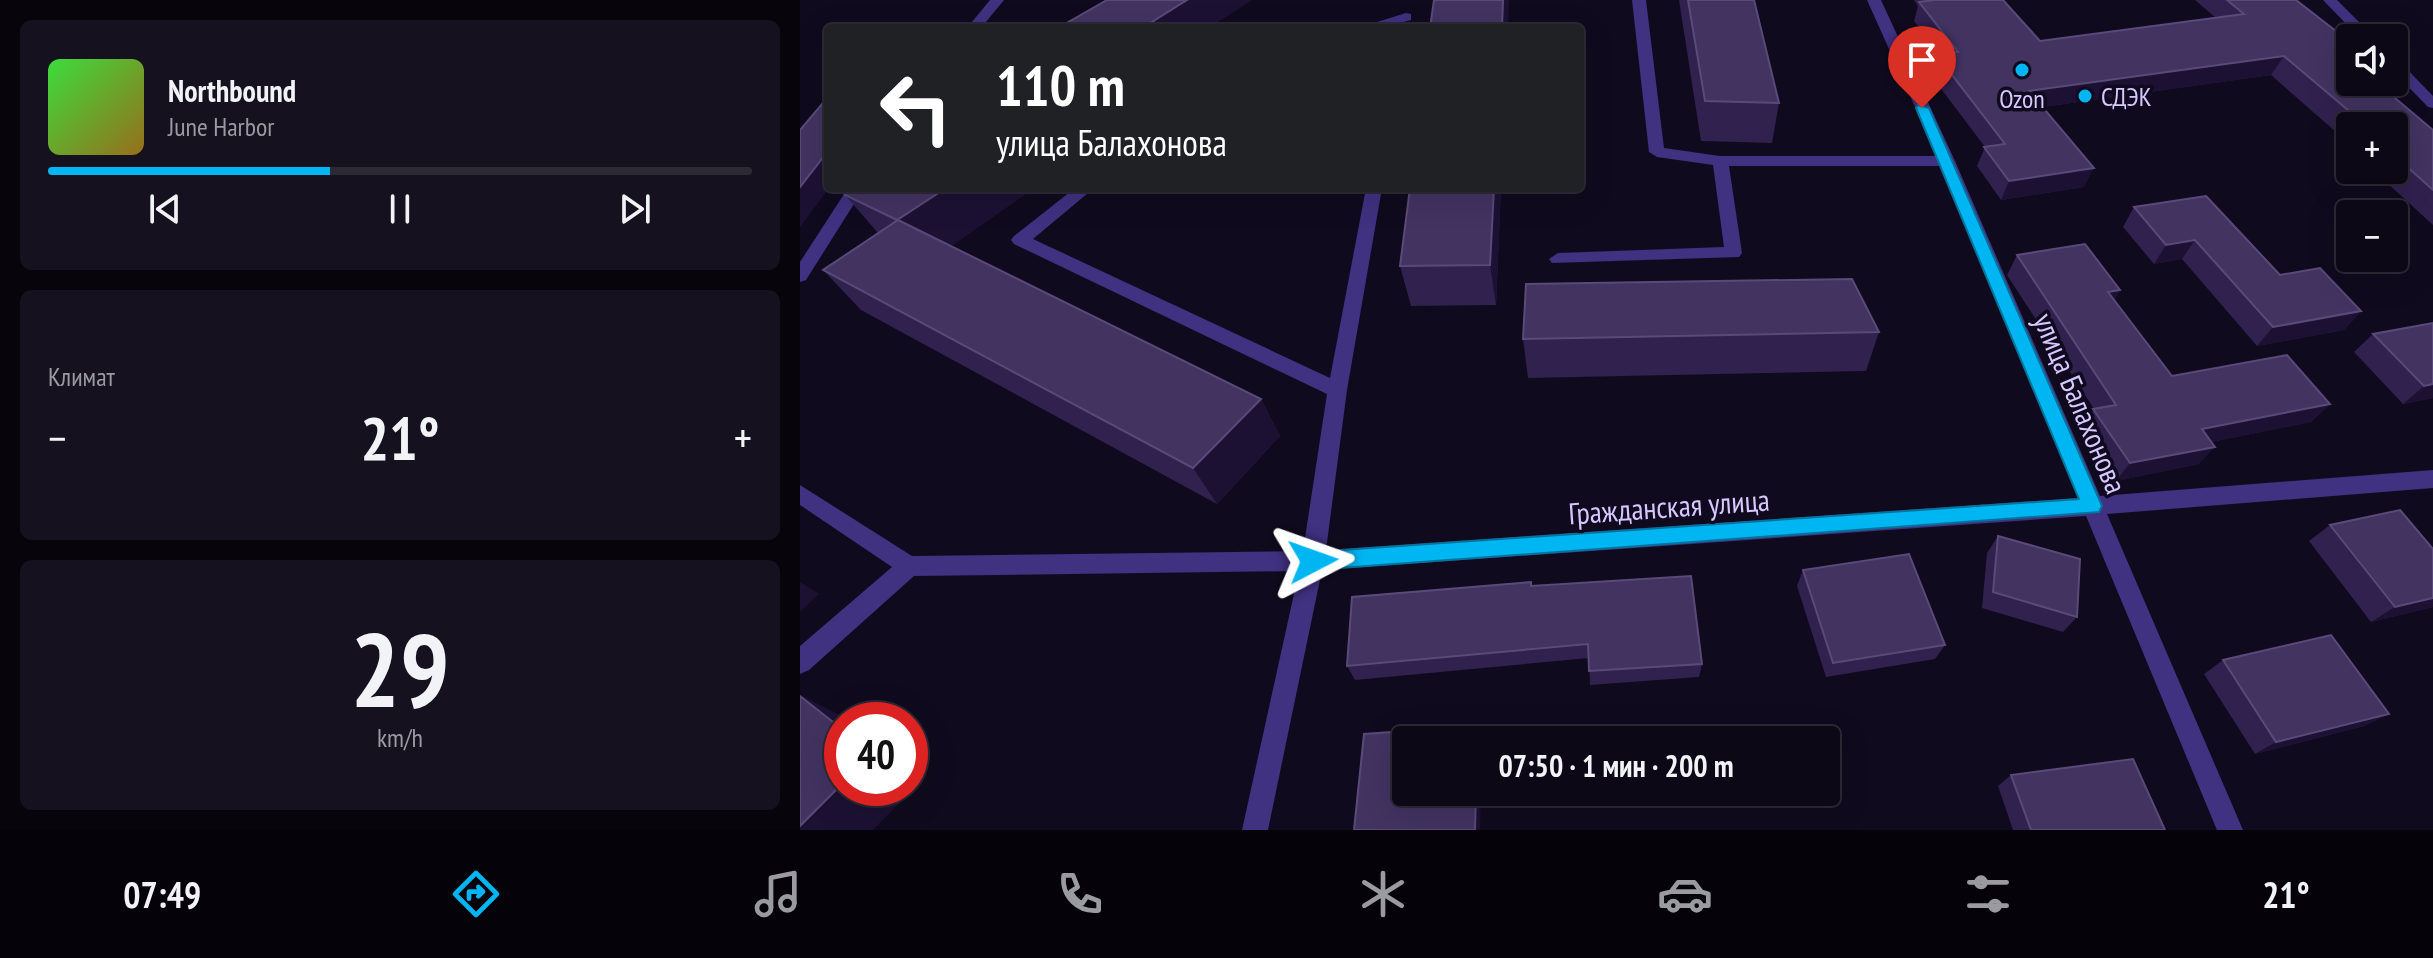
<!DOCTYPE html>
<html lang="ru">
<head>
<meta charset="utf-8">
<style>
	:root { --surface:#0c0816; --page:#15111f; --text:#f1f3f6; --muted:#9a9aa1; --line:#2c2935; --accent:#00b6f2 }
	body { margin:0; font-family:"PT Sans Narrow",sans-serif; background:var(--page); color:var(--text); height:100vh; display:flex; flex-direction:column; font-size:30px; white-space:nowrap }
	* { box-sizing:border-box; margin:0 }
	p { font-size:26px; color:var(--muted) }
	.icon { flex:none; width:44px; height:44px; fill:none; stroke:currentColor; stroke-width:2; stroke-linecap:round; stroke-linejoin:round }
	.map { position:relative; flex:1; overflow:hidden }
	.panel { display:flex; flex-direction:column; gap:20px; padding:20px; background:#07040c; width:800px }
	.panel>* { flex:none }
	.guide { position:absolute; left:24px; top:24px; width:760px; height:168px; border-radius:8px; box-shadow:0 8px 32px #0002,0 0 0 2px var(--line); background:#202124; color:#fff; overflow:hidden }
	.buttons { position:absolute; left:1536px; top:24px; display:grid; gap:16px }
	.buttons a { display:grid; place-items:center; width:72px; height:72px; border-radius:8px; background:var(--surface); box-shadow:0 8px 32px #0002,0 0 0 2px var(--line); font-size:40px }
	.speed { position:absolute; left:24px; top:702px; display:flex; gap:16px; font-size:40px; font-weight:700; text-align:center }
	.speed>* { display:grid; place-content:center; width:104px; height:104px; border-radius:50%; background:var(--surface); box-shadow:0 8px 32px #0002,0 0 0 2px var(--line); line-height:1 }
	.speed .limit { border:12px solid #d22; background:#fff; color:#111 }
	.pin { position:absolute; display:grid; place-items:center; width:68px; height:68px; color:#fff; margin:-82px -34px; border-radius:50% 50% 50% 0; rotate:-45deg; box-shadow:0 0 8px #0007 }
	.pin .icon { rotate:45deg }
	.me { position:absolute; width:88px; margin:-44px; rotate:86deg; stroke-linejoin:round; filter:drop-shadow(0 0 6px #0008) }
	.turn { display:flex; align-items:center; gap:28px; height:168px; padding:0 40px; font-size:36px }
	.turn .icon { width:104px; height:104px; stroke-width:2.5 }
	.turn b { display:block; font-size:56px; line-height:68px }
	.big { font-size:60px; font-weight:700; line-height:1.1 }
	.panel .card { flex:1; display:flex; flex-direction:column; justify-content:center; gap:12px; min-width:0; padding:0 28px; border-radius:12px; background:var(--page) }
	.panel .dial { align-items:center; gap:0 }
	.dial b { font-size:104px; line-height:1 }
	.song { display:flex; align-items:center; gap:24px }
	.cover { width:96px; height:96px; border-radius:12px; background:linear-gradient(135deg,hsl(120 70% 55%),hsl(40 70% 35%)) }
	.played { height:8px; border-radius:4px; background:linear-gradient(90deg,var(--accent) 40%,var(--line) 40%) }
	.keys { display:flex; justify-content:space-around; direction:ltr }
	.heat { display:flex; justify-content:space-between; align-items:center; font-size:44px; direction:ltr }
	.trip { position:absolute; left:592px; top:726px; width:448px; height:80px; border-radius:8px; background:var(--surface); box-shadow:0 8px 32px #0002,0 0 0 2px var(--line); font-weight:700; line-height:80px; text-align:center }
	.menu { display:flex; height:128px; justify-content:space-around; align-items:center; background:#050309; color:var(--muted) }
	.menu .icon { width:56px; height:56px }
	.menu .active { color:var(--accent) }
	.menu b { font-size:36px; color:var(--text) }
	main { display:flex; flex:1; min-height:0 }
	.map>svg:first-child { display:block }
</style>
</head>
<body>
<main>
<section class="panel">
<div class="card">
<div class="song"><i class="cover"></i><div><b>Northbound</b><p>June Harbor</p></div></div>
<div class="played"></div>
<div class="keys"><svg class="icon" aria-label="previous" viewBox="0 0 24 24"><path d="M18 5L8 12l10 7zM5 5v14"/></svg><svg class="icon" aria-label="pause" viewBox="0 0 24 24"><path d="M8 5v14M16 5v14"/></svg><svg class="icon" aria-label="next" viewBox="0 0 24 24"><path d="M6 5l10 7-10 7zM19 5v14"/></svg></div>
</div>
<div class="card"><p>Климат</p>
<div class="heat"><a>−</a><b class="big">21°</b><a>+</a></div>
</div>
<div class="card dial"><b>29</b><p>km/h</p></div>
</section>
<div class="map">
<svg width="1633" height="830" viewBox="0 0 1633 830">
	<rect width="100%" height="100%" fill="#100a1e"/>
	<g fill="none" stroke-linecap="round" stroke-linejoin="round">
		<g fill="#403181" fill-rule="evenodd">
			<path d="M190,0H204L181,28H167Z"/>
			<path d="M832,0H846L864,148L920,156H1137L1067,0H1081L1155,161L1300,496L1633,470V488L1307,514L1443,830H1417L1286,516L522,570L468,830H442L499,571L114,576L9,670L0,674V646L92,567L0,505V485L112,556L503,551L527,394L214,244L211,240L214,236L275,188H294L233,239L530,378L566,188H582L547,390L526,550L1279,498L1141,166H929L942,253L939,257L752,263L749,259L758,253L924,247L913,165L857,157L849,152Z"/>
			<path d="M1523,0H1537L1575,38H1560Z"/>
			<path d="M606,13L611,14V20L580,28H558Z"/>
			<path d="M1594,60L1599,61L1633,96V108L1628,107L1594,72Z"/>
			<path d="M48,188H64L6,280L0,282V262Z"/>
		</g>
	</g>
	<g fill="#30214e">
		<path d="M879,0H954L979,103L972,143L901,141Z"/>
		<path d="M1114,0H1203L1240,41L1416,18L1395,0H1496L1550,82L1633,130V225L1573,170H1594V126H1550V149L1542,142L1544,139L1471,75L1243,107L1284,187L1201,200L1177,166L1185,147L1130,74L1136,54H1139L1114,21L1118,6Z"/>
		<path d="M234,188L151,246L461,399L480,436L417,504L61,310L23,270L78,233L45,195Z"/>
		<path d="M701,188L696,305L611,306L600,266Z"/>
		<path d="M1334,207L1480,275L1561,311L1544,330L1457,346L1382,259L1354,264L1323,227Z"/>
		<path d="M1217,255L1320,290L1314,300L1372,376L1530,404L1511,422L1411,442L1399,464L1316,481L1281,427L1294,409L1207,275Z"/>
		<path d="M1633,323V398L1603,404L1554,352L1573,334Z"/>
		<path d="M1079,332L1066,371L728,378L723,339Z"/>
		<path d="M1530,525L1633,607L1571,622L1509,541Z"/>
		<path d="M1198,536L1277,617L1263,632L1182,608L1187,553Z"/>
		<path d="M1003,570L1145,645L1135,659L1026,677L997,586Z"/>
		<path d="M732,586L902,664L899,677L790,685L789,658L555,680L547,666Z"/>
		<path d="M1423,660L1589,714L1564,726L1455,754L1404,674Z"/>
		<path d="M1211,775L1365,830H1213L1198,786Z"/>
	</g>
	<g fill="#1c1133">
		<path d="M387,0H452L409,28H354L352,22Z"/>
		<path d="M703,0H709L708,28H702Z"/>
		<path d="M1550,49V60L1539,51Z"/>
		<path d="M1484,56L1471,75L1221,110L1229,91Z"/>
		<path d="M28,151L29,188L0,227V187Z"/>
		<path d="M1294,168L1284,187L1201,200L1209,181Z"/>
		<path d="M146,188H234L130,261L97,220Z"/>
		<path d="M694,188H701L696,305L690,265Z"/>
		<path d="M1395,240L1382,259L1354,264L1366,245Z"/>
		<path d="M1320,290L1308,309V292Z"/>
		<path d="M1561,311L1544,330L1457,346L1473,327Z"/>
		<path d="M1633,384V398L1603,404L1624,386Z"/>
		<path d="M461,399L480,436L417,504L393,468Z"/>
		<path d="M1530,404L1511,422L1386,447L1402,429Z"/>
		<path d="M1415,447L1399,464L1316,481L1330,463Z"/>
		<path d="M0,582L19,594L0,612Z"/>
		<path d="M1633,598V607L1571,622L1595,607Z"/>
		<path d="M0,695L50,720H42V729Z"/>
		<path d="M1589,714L1564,726L1455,754L1476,742Z"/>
		<path d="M678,726L683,738V740H678Z"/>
		<path d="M110,767L124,778L73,830H0V826L42,784V788H110Z"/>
		<path d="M676,792H681L680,830H675Z"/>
	</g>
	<g fill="#423361" stroke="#594a7a" stroke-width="2">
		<path d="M307,0H387L352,22L370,28H258Z"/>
		<path d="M634,0H703L702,28H630Z"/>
		<path d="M888,0H954L979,103L905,101Z"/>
		<path d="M1134,0H1203L1240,41L1444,14L1427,0H1496L1550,42V49L1539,51L1550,60V82H1576L1633,130V190L1594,155V126H1561L1557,123L1562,122L1484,56L1229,91L1294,168L1209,181L1184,147L1205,144L1136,54L1158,52L1119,2Z"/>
		<path d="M28,97V151L0,187V130Z"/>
		<path d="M57,188H146L97,220L45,195Z"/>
		<path d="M610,188H694L690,265L600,266Z"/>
		<path d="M1406,196L1480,275L1520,268L1561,311L1473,327L1395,240L1366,245L1334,207Z"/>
		<path d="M98,220L461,399L393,468L23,270Z"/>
		<path d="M1285,244L1320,290L1308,292L1372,376L1487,355L1530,404L1402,429L1415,447L1330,463L1293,409L1316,405L1217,255Z"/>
		<path d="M1052,279L1079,332L723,339L726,284Z"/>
		<path d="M1633,323V384L1624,386L1573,334Z"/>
		<path d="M1600,510L1633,549V598L1595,607L1530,525Z"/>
		<path d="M1198,536L1280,559L1277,617L1193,592Z"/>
		<path d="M1109,554L1145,645L1033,663L1003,570Z"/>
		<path d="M891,576L902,664L789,671L788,644L547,666L552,597L731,582V586Z"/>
		<path d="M1531,635L1589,714L1476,742L1423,660Z"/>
		<path d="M0,696L42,729V784L0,826Z"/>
		<path d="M678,726V740H606V792H676L675,830H554L564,734Z"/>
		<path d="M1333,759L1365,830H1231L1211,775Z"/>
	</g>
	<path fill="#00b6f2" stroke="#00769d" stroke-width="2" d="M1118,105L1129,108L1302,506L1299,512L513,570L506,567L503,561L506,554L513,552L1279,499L1116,108Z"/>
	<g fill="#00b6f2" stroke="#100a1e" stroke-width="3">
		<circle cx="1222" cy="70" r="8"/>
		<circle cx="1285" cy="96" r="8"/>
	</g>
	<g text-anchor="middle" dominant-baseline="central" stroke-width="7" stroke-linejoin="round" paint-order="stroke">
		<g font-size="26" fill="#d6c7ff" stroke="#100a1e" text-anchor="start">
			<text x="1301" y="96">СДЭК</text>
			<text x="1222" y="98" text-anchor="middle">Ozon</text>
		</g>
		<g font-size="30" fill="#d6c7ff" stroke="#100a1e">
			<text transform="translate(1281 403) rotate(67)">улица Балахонова</text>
			<text transform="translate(869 506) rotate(-4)">Гражданская улица</text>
		</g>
	</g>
</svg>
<div class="buttons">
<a><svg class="icon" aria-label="sound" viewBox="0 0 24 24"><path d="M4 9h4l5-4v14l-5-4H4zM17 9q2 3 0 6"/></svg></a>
<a>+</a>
<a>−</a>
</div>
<div class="speed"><div class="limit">40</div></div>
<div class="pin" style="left:1122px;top:108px;background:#d93025"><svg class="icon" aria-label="arrive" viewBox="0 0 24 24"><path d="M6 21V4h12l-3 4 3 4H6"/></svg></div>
<svg class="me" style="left:513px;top:561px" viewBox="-20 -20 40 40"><path d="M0-17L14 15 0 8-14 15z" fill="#00b6f2" stroke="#fff" stroke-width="4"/></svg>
<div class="trip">07:50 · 1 мин · 200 m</div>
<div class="guide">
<div class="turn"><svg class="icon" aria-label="left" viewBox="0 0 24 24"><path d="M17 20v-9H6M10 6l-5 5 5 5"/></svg><div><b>110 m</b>улица Балахонова</div></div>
</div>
</div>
</main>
<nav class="menu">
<b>07:49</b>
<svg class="icon active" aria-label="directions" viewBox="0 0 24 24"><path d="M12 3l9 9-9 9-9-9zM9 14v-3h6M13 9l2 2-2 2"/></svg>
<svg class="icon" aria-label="music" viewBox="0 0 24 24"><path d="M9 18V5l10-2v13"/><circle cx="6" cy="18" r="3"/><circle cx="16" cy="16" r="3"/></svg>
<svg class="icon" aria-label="phone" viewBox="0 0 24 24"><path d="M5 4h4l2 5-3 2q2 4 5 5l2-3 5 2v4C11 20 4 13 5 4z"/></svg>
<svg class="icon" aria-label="climate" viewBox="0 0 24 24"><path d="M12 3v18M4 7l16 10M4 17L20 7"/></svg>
<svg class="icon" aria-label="car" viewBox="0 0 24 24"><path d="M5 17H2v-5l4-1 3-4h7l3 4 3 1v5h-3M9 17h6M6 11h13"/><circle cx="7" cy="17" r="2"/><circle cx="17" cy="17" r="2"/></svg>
<svg class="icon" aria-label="filters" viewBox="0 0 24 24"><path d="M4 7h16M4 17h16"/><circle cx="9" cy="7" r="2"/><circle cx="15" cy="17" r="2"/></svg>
<b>21°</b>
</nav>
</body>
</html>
